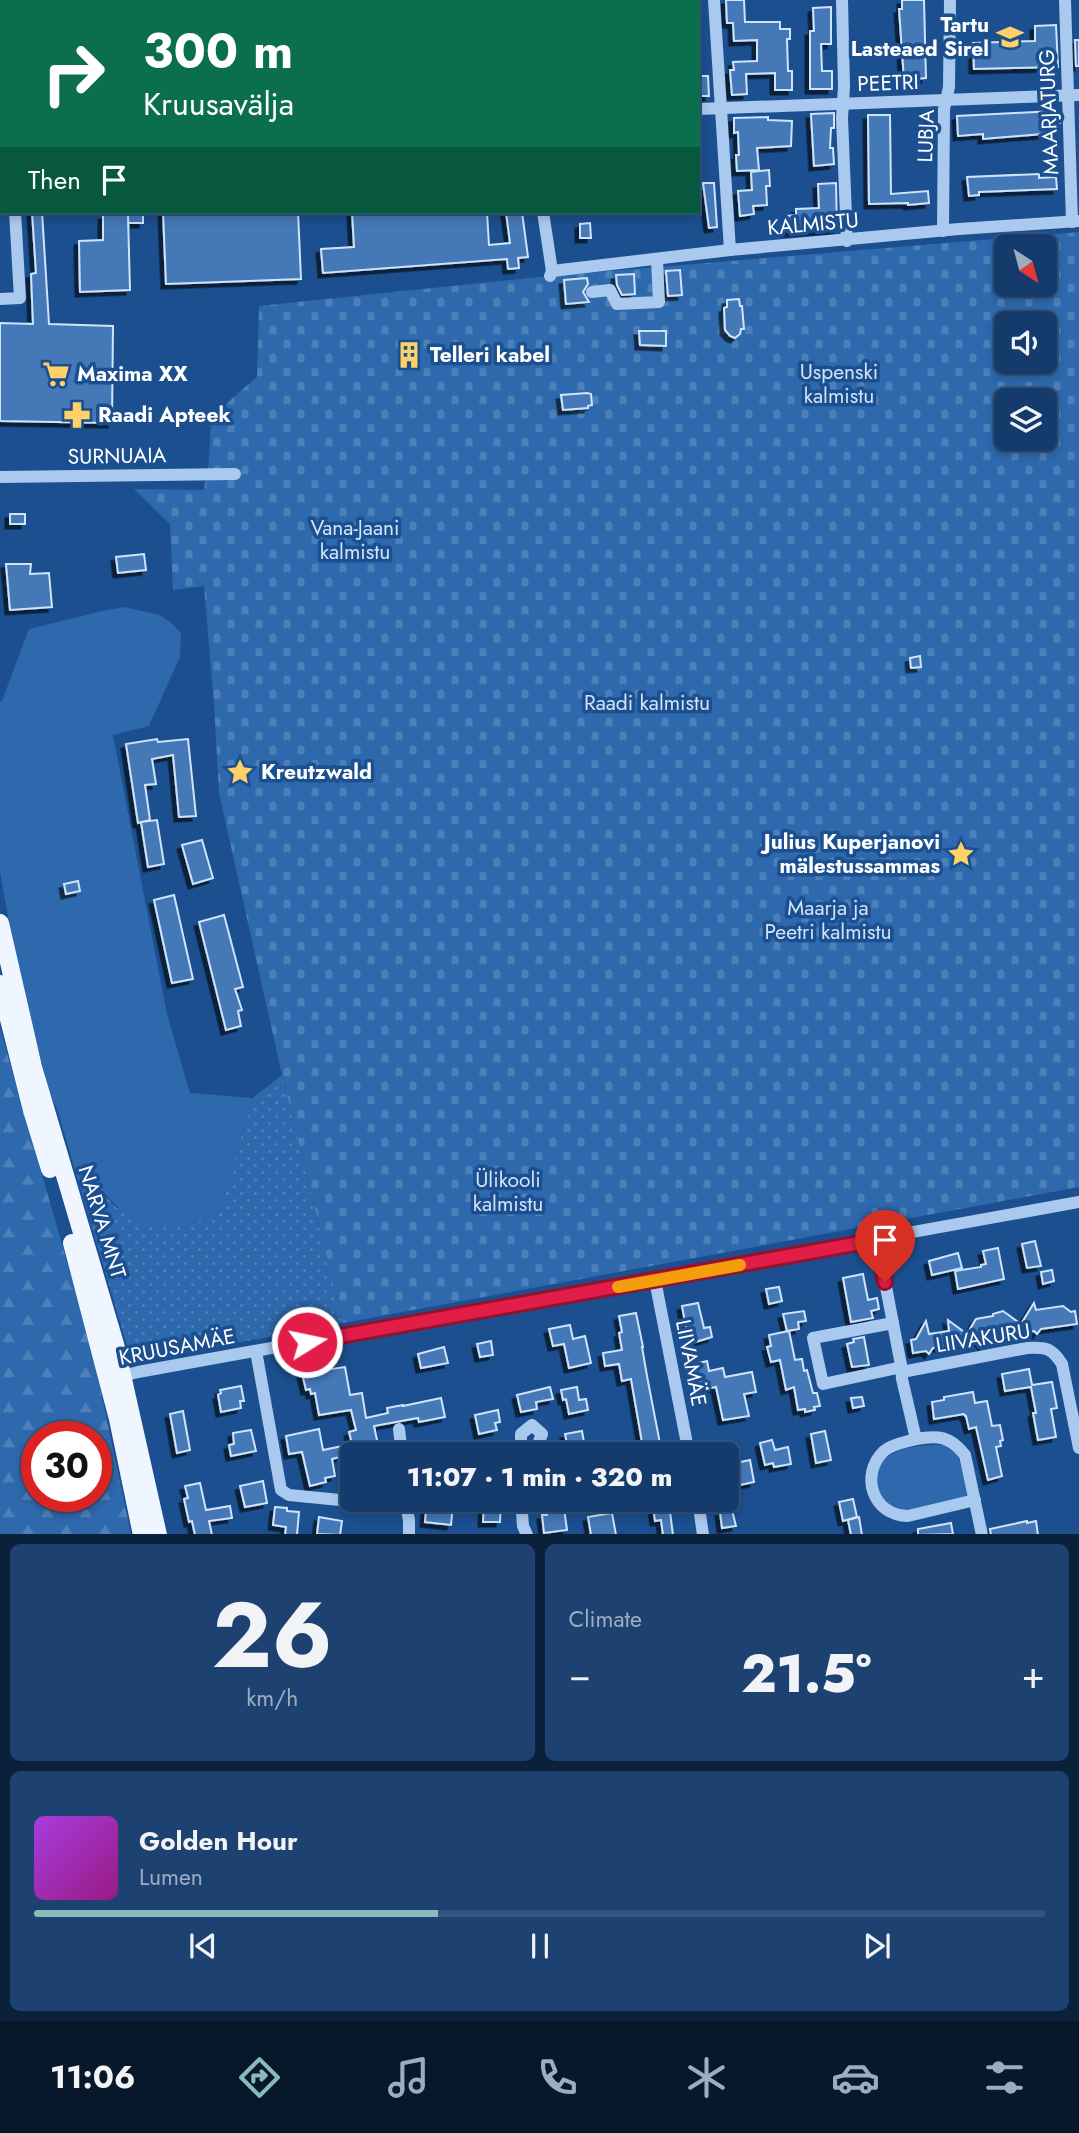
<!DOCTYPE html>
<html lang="en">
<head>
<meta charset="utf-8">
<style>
	:root { --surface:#143b6b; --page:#1d4271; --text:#f1f3f6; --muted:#9dadc1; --line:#33557e; --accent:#8bbbb9 }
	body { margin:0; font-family:Jost,sans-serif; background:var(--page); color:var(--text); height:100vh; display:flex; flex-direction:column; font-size:26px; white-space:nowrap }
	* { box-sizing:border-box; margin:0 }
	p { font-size:23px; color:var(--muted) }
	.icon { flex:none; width:38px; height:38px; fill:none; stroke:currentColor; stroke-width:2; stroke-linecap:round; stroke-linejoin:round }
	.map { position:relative; height:1534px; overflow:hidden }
	.details { display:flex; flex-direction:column; gap:10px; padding:10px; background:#0b203b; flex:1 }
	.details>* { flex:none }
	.hud { position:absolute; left:0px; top:0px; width:700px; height:214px; box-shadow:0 4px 10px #0003,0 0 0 2px var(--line); background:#0b6e4f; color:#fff; overflow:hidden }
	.needle { width:46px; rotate:144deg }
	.tools { position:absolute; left:994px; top:234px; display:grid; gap:14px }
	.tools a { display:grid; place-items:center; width:63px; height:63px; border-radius:10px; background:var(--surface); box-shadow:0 4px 10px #0003,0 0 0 2px var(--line); font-size:35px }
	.speed { position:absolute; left:21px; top:1421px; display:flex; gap:14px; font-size:35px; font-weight:700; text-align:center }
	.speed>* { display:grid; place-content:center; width:91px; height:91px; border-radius:50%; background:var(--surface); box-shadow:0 4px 10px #0003,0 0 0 2px var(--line); line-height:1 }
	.speed .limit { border:10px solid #d22; background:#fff; color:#111 }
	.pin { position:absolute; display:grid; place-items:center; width:60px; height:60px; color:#fff; margin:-72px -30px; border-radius:50% 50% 50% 0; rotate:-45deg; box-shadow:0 0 7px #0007 }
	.pin .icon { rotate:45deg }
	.me { position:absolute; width:77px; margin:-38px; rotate:80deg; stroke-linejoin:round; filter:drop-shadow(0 0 5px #0008) }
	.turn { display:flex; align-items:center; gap:24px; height:147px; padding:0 28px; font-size:32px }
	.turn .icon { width:91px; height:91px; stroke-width:2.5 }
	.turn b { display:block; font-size:49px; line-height:60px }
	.then { display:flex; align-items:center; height:66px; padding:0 28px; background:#0003; gap:14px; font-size:26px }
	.big { font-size:52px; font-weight:800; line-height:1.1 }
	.details .widget { flex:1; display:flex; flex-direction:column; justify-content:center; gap:10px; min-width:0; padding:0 24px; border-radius:10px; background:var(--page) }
	.details .dial { align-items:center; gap:0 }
	.dial b { font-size:91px; line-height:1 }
	.song { display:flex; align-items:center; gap:21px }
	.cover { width:84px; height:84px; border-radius:10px; background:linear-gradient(135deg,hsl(280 70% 55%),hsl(310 70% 35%)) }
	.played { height:7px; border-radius:4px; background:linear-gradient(90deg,var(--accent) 40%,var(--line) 40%) }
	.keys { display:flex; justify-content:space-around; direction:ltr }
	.heat { display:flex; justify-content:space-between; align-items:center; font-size:38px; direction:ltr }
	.details .tiles { flex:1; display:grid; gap:10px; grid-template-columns:1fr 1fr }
	.widget:last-child { grid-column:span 2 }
	.trip { position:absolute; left:340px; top:1442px; width:399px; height:70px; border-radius:10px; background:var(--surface); box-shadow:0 4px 10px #0003,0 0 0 2px var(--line); font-weight:800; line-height:70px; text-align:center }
	.dock { display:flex; height:112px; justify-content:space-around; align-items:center; background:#08182b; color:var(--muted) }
	.dock .icon { width:49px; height:49px }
	.dock .selected { color:var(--accent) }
	.dock b { font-size:32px; color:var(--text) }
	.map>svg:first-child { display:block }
</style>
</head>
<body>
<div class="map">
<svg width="1079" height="1535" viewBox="0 0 1079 1535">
	<defs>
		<pattern id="grass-dots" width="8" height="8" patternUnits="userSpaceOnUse" patternTransform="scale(1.75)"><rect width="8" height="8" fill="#2e69ad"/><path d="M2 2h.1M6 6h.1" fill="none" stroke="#4d80b9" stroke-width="1.8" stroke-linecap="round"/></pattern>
		<pattern id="forest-firs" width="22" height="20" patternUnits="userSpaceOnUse" patternTransform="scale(1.75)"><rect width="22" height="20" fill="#2e69ad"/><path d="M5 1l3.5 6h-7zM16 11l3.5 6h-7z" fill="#4d80b9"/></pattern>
		<pattern id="cemetery-stones" width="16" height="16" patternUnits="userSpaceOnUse" patternTransform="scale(1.75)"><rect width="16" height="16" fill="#2e69ad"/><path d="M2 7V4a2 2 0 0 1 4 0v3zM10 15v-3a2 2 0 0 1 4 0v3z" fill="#4d80b9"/></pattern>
		<filter id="shadow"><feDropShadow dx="-4.5" dy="4.5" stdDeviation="0" flood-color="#0009"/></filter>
	</defs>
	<rect width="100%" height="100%" fill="#1b4f8f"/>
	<path fill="url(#grass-dots)" d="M282,1075L343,1323L146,1360L132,1356L126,1342L77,1177L89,1179L117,1208L222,1200L253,1098Z"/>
	<path fill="url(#forest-firs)" fill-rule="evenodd" d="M0,1028L92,1349L131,1534H0ZM37,1437H96V1496H37Z"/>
	<path fill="url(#cemetery-stones)" fill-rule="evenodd" d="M1079,232V1187L343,1323L282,1075L219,793L214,705L204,586L173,590L170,524L134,489L204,490L209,461L211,417L257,377L259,306L550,276ZM1006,247H1045V285H1006ZM1006,324H1045V362H1006ZM1006,401H1045V439H1006Z"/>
	<g fill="#2e69ad">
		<path d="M124,607L160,615L175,626L181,634L180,657L149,726L113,735L167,1014L190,1093L253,1098L222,1200L214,1212L204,1220L185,1226H157L130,1219L90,1179L77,1177L58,1112L50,1093L22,990L2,884L0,871V701H2L29,629L102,611Z"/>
		<path d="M945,1445L958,1455L969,1494L964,1498L912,1512L893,1510C888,1504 879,1495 877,1487C868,1449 918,1444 945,1445Z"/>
	</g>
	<g fill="#4478b7" stroke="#cfe3fa" stroke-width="2" filter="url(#shadow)">
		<path d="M726,0H744L745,22H780V29H790V39H787L788,71H792V90H775V73L746,74L747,94L732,95L730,70H734L733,62L757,61V40L734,41L733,23H727Z"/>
		<path d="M902,0H924L926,78L904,80L899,9H902Z"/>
		<path d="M831,7V44H821L822,71H832V89H810V31H814L813,8Z"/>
		<path d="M1056,25L1058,67L974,69L973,43L1035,41V26Z"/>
		<path d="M1075,40H1079V66H1076Z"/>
		<path d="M698,76H708L709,96H698Z"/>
		<path d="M1054,111V112L1060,113V123H1055V133L983,139V134L958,136L957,116Z"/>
		<path d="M834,113V128H831L830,148H833L834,164L814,166L811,114Z"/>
		<path d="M868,115H890L891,194L928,191L929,203L908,205V203L869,204Z"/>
		<path d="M768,117V120L792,121L791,146L757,148L759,170L737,171L736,155H739L738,132L734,133V118Z"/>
		<path d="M769,170L770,186H766L767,205L753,206L754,214L740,216L738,191L752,190L751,172Z"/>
		<path d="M1039,174V178L1056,177L1057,189L979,192V195L969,196L967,177Z"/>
		<path d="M703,183H714L717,227L709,228Z"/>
		<path d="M836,183L837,229L788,232L787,216L796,215V209L819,208L818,184Z"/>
		<path d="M32,212H42L49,324L113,326L112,423L0,421V323L33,324L31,274L36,273Z"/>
		<rect x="128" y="212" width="15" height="11"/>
		<path d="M163,212H298L301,279L166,284Z"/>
		<path d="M352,212H487L489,245L510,243L506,212H522L528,257L518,258L519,268L508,269L507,259L323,273L321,249L354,247Z"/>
		<path d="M103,215H128L130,290L80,292L79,241L103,240Z"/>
		<path d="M590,223L591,238H580V224Z"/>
		<path d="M680,270L682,295L668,296L666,271Z"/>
		<path d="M634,274L635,294L622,295L617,285L616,275Z"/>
		<path d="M587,278L588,284L583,292L589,302L566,304L564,280Z"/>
		<path d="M739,299L740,306H742L744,329H741L740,334L735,338L730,336L725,330L724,308L727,307V300Z"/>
		<path d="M639,331H666V346L640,345Z"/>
		<path d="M587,393L591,394L592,405L588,406V408L563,410L561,395Z"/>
		<rect x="10" y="514" width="15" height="10"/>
		<path d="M144,554L146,570L118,573L116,557Z"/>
		<path d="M6,564H31L30,574L49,573L52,607L10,610Z"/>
		<path d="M920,656L921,667L911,668L910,658Z"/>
		<path d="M157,739L158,742L188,739L196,816L179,817L173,755L152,759L156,784L145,785L150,820L138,823L126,744Z"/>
		<path d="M157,820L164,864L148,867L141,822Z"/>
		<path d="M202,840L213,878L193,884L182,845Z"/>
		<path d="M78,881L80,891L66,894L64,884Z"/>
		<path d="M174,895L193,979L172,983L154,900Z"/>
		<path d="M224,915L243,987L235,989L242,1010L238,1011L241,1026L226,1030L199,922Z"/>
		<path d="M1035,1241L1041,1266L1027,1268L1022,1244Z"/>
		<path d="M998,1248L1004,1279L958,1289L955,1271L981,1267V1265L986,1264L983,1251Z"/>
		<path d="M958,1253L962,1268L932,1275L929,1261Z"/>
		<path d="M1052,1270L1054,1281L1043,1284L1041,1272Z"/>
		<path d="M863,1274L868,1300L877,1298L879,1309L871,1311L873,1318L851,1322L843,1278Z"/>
		<path d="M779,1287L782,1301L769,1304L766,1289Z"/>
		<path d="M698,1303L704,1328L710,1327L712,1337L689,1344L682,1306Z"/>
		<path d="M1034,1303L1036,1310L1063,1306L1071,1312L1075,1311L1077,1324L1041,1329L1037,1334L1034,1331L987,1339L983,1346L980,1341L933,1348L929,1354L926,1351L913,1353L911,1340L916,1339L926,1321L929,1334L949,1331L948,1320L967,1334L976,1319L993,1316V1314L1003,1311L1021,1324Z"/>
		<path d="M804,1311L806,1321L798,1322L799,1329L787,1331L783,1314Z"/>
		<path d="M636,1313L643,1347H642L647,1376L662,1454H644L631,1379L622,1381L619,1364L605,1366L603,1353L622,1350L619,1333L622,1332L619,1316Z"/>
		<path d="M570,1325L573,1339L585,1336L591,1363L569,1368L564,1344L553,1346L549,1329Z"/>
		<path d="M789,1331L795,1360L802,1359L804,1371L807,1370L813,1393H817L820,1406L814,1407L815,1410L805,1412V1409L798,1410L794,1387L786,1390L780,1360L771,1362L767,1347L771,1346L769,1335Z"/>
		<path d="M864,1337L869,1365L852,1367L847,1344L854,1342L853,1339Z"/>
		<path d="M491,1341L493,1355L480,1357L477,1344Z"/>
		<path d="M444,1347L448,1363L421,1368L418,1354Z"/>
		<path d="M707,1361L709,1371L723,1368L725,1377L752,1372L756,1392L744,1394L749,1416L723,1420L716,1387L701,1390L699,1379L695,1380L691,1365Z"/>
		<path d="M345,1367L350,1395L362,1393L366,1418L388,1413L387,1408L403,1405V1406L441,1398L445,1417L419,1422L418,1418L374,1426L380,1454H340V1457L332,1459L335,1476L325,1478L326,1482L310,1486L302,1452L289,1454L286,1436L319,1429L323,1450L352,1444L349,1432L356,1430L351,1410L319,1415L315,1393L311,1394L310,1389L306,1390L302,1373Z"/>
		<path d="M1029,1369L1032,1385L1052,1382L1057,1408L1051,1409L1056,1437L1038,1440L1033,1413H1036L1031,1387L1005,1391L1002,1374Z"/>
		<path d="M241,1386L244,1401H240L241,1408L221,1412L218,1395L221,1393L220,1390Z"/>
		<path d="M550,1387L553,1399L536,1402L537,1409L521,1412L517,1395Z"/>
		<path d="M577,1387L579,1400L586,1399L588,1410L569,1414L566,1399L563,1400L561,1390Z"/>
		<path d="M973,1392L975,1403L987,1401L992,1426L1000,1425L1003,1440L1000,1441L1001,1446L996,1447L1002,1476L988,1480L976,1427L969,1429L966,1416H965L964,1414L934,1419L932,1402L944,1400V1397Z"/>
		<path d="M862,1397L864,1406L853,1408L851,1398Z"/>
		<path d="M498,1410L500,1422L495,1423L497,1430L479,1434L475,1415Z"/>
		<path d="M183,1411L190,1450L177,1453L170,1414Z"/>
		<path d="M251,1430L256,1451L231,1456L229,1445L234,1444L233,1433Z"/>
		<path d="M582,1431L586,1454H569L565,1434Z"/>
		<path d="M825,1431L831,1460L816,1463L811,1434Z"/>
		<path d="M772,1440L775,1450L788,1447L791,1464L774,1467L773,1463L765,1465L760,1443Z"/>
		<path d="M432,1444L434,1454H411L410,1448Z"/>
		<path d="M750,1460L754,1482L726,1488V1465Z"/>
		<path d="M263,1481L267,1503L245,1507L240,1486Z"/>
		<path d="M200,1483L206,1510L230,1506L232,1518L209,1521L212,1535H195L192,1521L189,1522L184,1499L188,1498L185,1486Z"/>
		<path d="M853,1499L857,1517L843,1521L839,1502Z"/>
		<path d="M427,1500L453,1503L451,1525L425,1522Z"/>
		<path d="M484,1500H501L500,1522H483Z"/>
		<path d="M669,1504L673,1535H663L661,1520L655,1521L653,1507Z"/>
		<path d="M275,1507L287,1508V1511L299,1512L297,1535H285L286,1527L273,1525Z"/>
		<path d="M564,1508L567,1530L544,1533L542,1515H547V1510Z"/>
		<path d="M732,1510L736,1526L722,1528L720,1512Z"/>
		<path d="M612,1513L616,1535H591L588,1517Z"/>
		<path d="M319,1517L342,1521L340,1535L317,1534Z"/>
		<path d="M859,1517L862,1535H851L848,1520Z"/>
		<path d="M1027,1521V1523L1036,1521L1038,1535H991L990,1529Z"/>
		<path d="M951,1523L953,1534L918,1535V1529Z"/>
	</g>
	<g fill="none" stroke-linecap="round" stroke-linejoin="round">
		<g stroke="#a9c9ee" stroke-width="12">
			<path d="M513,0V2"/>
			<path d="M714,0L730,250"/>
			<path d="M842,0L844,87L842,118L847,241"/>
			<path d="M1065,0L1072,222"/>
			<path d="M0,64H2"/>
			<path d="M698,109L1079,95"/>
			<path d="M0,131H2"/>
			<path d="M543,212L552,271L550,276"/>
			<path d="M943,231L944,109L949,87L950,0"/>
			<path d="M552,271L730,250L959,229L1079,221"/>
			<path d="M592,292L610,290L617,304L659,302L657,259"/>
			<path d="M0,299L20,298L15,212"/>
			<path d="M0,477L235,474"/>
			<path d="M877,1240L901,1365L902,1379L916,1439C938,1435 950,1436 965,1455L982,1535"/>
			<path d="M655,1280L689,1454"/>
			<path d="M893,1323L813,1338L823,1384L902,1367"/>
			<path d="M256,1351L281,1490L289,1495L401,1506L407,1510L409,1520V1535"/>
			<path d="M902,1372L1027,1348C1046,1347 1052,1348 1062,1364L1079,1448"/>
			<path d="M115,1378L138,1372L1079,1202"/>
			<path d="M399,1429L402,1454"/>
			<path d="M916,1439C906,1442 892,1444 884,1451C859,1475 873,1516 908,1516L975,1500"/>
			<path d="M521,1454V1434L532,1425L542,1434L534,1454"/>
			<path d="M521,1500L523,1526L527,1535"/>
			<path d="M698,1500L703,1535"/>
		</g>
		<g stroke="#f0f6ff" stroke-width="18">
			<path d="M0,923L33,1067L115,1344L158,1535"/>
			<path d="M0,984L32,1110L50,1169"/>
			<path d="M72,1243L118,1419L142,1535"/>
		</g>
	</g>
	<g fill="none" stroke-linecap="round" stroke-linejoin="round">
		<defs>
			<path id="route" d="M307,1342L877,1240L885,1282"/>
		</defs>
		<use href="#route" stroke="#92132f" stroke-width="18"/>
		<use href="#route" stroke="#e11d48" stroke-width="12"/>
		<path stroke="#f59e0b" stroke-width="12" d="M618,1287L740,1265"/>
	</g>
	<defs>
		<symbol id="school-bare" viewBox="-9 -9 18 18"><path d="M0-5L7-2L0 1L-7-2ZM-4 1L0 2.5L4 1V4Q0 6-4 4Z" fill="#ffd166" stroke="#1b4f8f" stroke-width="2.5" paint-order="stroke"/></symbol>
		<symbol id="building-bare" viewBox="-9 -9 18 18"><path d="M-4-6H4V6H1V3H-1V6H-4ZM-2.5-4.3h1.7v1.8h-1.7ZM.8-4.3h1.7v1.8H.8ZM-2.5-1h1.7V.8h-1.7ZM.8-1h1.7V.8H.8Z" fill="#ffd166" stroke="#1b4f8f" stroke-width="2.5" paint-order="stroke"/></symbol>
		<symbol id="supermarket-bare" viewBox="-9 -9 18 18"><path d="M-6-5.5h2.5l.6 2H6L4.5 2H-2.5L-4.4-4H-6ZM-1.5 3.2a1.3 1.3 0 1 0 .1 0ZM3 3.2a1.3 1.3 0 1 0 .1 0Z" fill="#ffd166" stroke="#1b4f8f" stroke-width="2.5" paint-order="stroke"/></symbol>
		<symbol id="pharmacy-bare" viewBox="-9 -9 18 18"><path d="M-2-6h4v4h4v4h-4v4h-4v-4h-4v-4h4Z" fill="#ffd166" stroke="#1b4f8f" stroke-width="2.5" paint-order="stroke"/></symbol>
		<symbol id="sight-bare" viewBox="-9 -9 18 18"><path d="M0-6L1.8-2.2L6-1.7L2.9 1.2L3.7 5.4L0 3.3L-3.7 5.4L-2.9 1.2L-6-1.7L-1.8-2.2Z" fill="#ffd166" stroke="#1b4f8f" stroke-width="2.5" paint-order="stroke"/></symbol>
	</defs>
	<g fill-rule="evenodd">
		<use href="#school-bare" x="991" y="18" width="38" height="38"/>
		<use href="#building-bare" x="390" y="336" width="38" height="38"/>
		<use href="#supermarket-bare" x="37" y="355" width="38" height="38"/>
		<use href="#pharmacy-bare" x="58" y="396" width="38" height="38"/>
		<use href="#sight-bare" x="221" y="753" width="38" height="38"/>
		<use href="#sight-bare" x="942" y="835" width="38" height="38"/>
	</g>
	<g text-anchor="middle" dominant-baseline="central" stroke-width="7" stroke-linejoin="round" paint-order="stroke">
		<g font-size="21" font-weight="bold" fill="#fff" stroke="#1b4f8f" text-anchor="start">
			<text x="989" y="25" text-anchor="end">Tartu<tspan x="989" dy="24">Lasteaed Sirel</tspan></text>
			<text x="430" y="355">Telleri kabel</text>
			<text x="77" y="374">Maxima XX</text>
			<text x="98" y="415">Raadi Apteek</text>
			<text x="261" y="772">Kreutzwald</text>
			<text x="940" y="842" text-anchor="end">Julius Kuperjanovi<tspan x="940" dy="24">mälestussammas</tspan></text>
		</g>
		<g font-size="21" fill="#fff" stroke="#1b4f8f">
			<text transform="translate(888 83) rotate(-2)">PEETRI</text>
			<text transform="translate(1049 112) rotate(-92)">MAARJATURG</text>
			<text transform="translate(926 136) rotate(-88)">LUBJA</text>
			<text transform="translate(813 224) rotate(-5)">KALMISTU</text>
			<text transform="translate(117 456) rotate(-1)">SURNUAIA</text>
			<text transform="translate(102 1222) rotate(73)">NARVA MNT</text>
			<text transform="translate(983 1338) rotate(-9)">LIIVAKURU</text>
			<text transform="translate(177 1347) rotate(-11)">KRUUSAMÄE</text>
			<text transform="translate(691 1363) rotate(79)">LIIVAMÄE</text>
		</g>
		<g font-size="21" fill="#cfe3fa" stroke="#1b4f8f">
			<text x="839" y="372">Uspenski<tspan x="839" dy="24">kalmistu</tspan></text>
			<text x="355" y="528">Vana-Jaani<tspan x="355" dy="24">kalmistu</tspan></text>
			<text x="647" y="703">Raadi kalmistu</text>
			<text x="828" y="908">Maarja ja<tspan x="828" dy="24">Peetri kalmistu</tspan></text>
			<text x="508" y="1180">Ülikooli<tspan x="508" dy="24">kalmistu</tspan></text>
		</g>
	</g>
</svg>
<div class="tools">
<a><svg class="needle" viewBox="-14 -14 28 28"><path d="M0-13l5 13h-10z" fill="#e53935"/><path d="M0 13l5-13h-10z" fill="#9dadc1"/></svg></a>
<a><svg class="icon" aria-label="sound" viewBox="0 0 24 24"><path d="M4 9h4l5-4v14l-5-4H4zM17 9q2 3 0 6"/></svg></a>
<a><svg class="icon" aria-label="layers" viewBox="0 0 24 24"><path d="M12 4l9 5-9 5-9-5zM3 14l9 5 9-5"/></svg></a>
</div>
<div class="speed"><div class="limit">30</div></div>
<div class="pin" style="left:885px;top:1282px;background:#d93025"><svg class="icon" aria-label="arrive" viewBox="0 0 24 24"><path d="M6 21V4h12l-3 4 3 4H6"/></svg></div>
<svg class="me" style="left:307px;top:1342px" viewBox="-20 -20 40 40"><circle r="17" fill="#e11d48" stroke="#fff" stroke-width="3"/><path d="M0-11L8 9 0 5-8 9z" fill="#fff"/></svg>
<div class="trip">11:07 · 1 min · 320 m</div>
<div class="hud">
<div class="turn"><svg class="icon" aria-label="right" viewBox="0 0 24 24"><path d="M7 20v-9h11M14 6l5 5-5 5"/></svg><div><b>300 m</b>Kruusavälja</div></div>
<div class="then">Then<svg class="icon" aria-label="arrive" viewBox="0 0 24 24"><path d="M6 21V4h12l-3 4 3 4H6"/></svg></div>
</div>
</div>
<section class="details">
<div class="tiles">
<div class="widget dial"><b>26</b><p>km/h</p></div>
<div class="widget"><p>Climate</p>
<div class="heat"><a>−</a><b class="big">21.5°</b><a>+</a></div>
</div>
<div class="widget">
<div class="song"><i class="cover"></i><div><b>Golden Hour</b><p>Lumen</p></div></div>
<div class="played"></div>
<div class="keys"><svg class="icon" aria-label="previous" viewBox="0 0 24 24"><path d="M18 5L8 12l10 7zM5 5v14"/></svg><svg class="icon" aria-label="pause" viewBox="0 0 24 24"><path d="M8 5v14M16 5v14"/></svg><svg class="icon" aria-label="next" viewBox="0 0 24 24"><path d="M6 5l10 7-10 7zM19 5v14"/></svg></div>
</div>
</div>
</section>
<nav class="dock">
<b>11:06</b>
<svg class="icon selected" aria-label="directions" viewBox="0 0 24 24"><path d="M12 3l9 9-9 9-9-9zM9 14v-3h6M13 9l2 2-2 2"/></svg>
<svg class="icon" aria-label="music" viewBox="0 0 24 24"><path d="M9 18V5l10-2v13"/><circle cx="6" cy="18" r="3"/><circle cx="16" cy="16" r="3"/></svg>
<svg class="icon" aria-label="phone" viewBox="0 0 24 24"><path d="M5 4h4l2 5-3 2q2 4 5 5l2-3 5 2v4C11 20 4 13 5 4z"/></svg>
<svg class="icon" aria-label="climate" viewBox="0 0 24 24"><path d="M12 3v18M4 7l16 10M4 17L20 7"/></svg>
<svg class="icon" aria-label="car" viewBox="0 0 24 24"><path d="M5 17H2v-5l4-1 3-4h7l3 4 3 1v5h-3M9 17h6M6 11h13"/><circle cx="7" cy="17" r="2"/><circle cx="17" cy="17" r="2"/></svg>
<svg class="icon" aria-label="filters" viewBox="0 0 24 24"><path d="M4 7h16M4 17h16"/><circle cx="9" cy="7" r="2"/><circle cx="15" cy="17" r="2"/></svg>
</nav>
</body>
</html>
